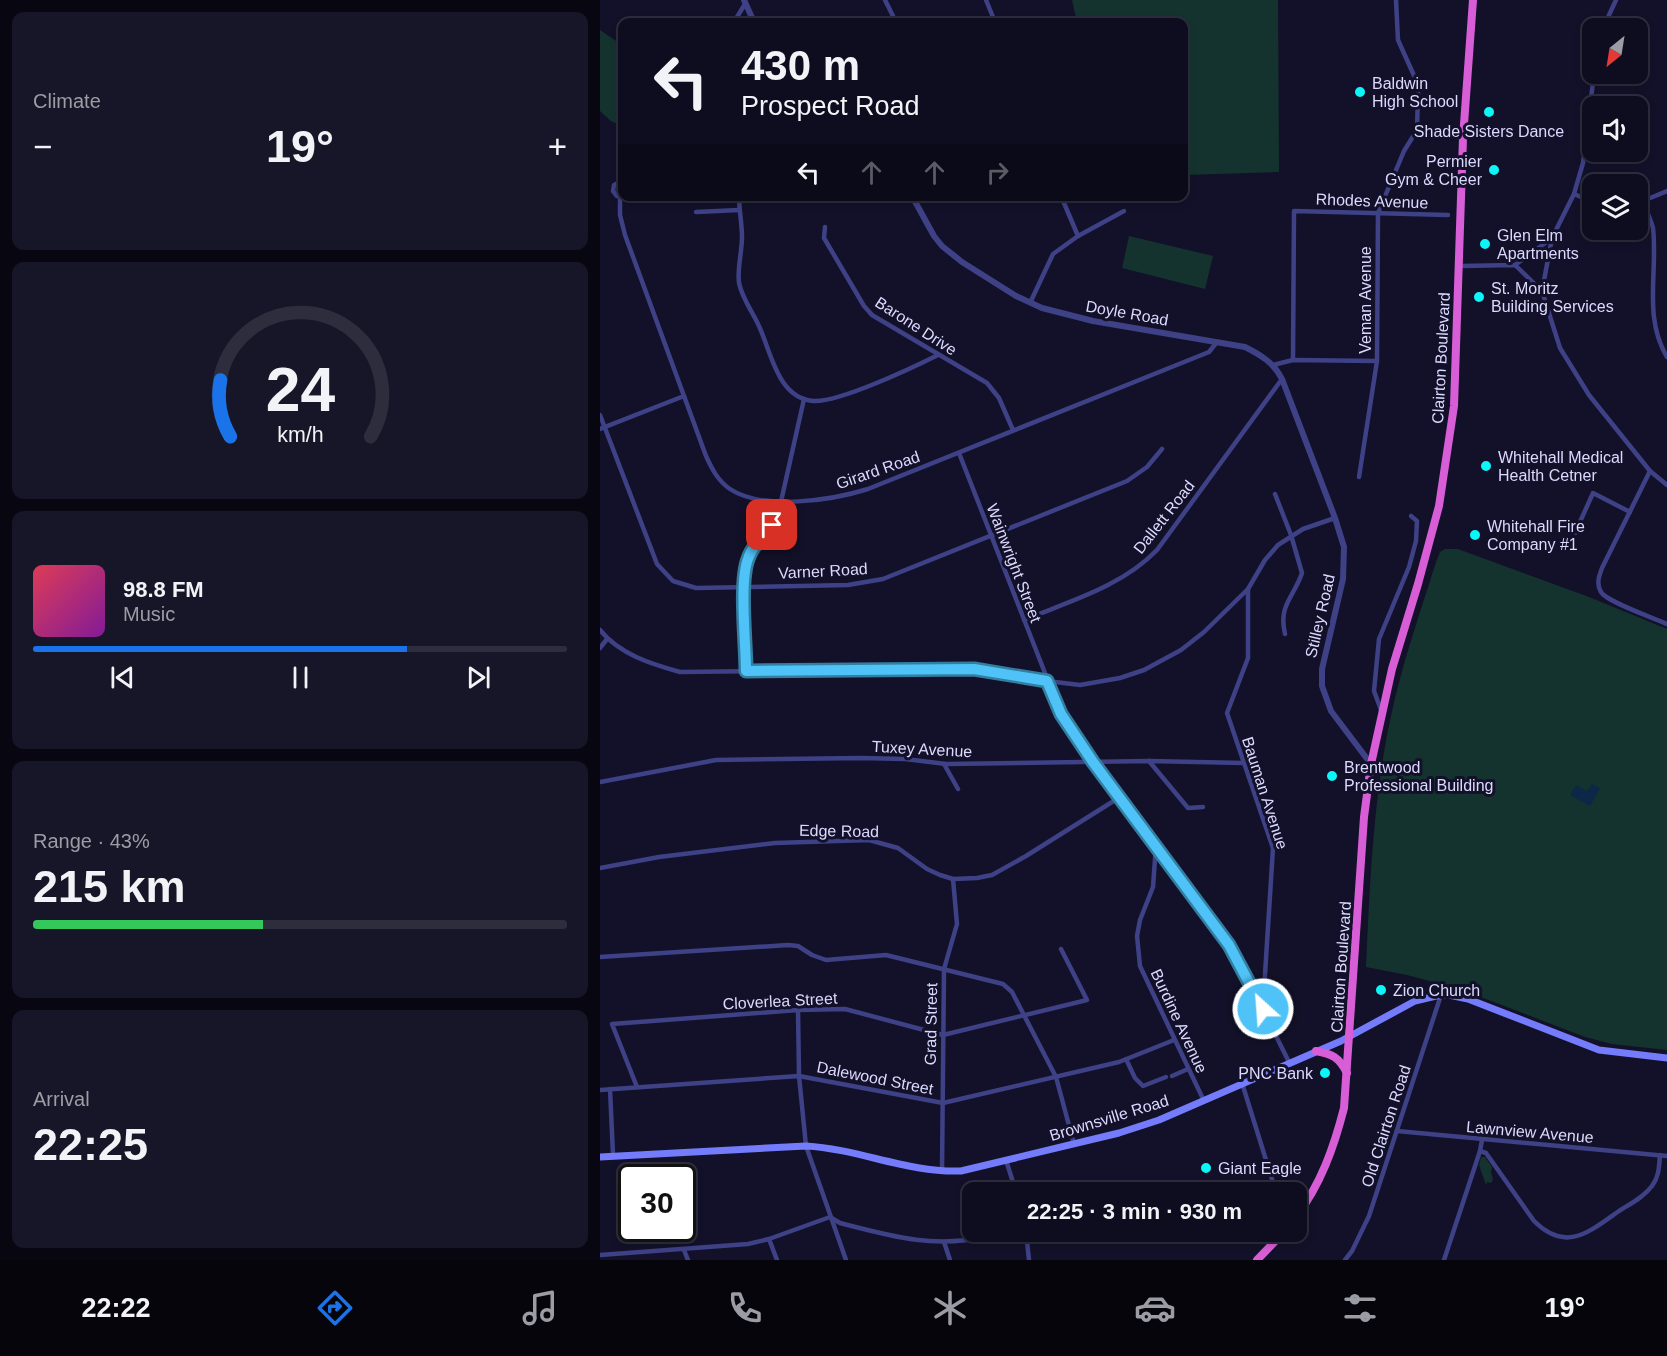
<!DOCTYPE html>
<html lang="en">
<head>
<meta charset="utf-8">
<style>
	:root { --surface:#0e0d1f; --page:#171628; --text:#f1f3f6; --muted:#9b9ca4; --line:#2e2d3d; --accent:#1a73e8 }
	body { margin:0; font-family:Helvetica,sans-serif; background:var(--page); color:var(--text); height:100vh; display:flex; flex-direction:column; font-size:22px; white-space:nowrap }
	* { box-sizing:border-box; margin:0 }
	p { font-size:20px; color:var(--muted) }
	.icon { flex:none; width:33px; height:33px; fill:none; stroke:currentColor; stroke-width:2; stroke-linecap:round; stroke-linejoin:round }
	.map { position:relative; flex:1; overflow:hidden }
	.drawer { display:flex; flex-direction:column; gap:12px; padding:12px; background:#080711; width:600px }
	.drawer>* { flex:none }
	.top-card { position:absolute; left:18px; top:18px; width:570px; height:183px; border-radius:12px; box-shadow:0 3px 9px #0003,0 0 0 2px var(--line); background:#0e0d1f; color:var(--text); overflow:hidden }
	.needle { width:39px; rotate:210deg }
	.tools { position:absolute; left:982px; top:18px; display:grid; gap:12px }
	.tools a { display:grid; place-items:center; width:66px; height:66px; border-radius:12px; background:var(--surface); box-shadow:0 3px 9px #0003,0 0 0 2px var(--line); font-size:30px }
	.speed { position:absolute; left:18px; top:1164px; display:flex; gap:12px; font-size:30px; font-weight:700; text-align:center }
	.speed>* { display:grid; place-content:center; width:78px; height:78px; border-radius:50%; background:var(--surface); box-shadow:0 3px 9px #0003,0 0 0 2px var(--line); line-height:1 }
	.speed .limit { border:3px solid #111; border-radius:9px; background:#fff; color:#111 }
	.pin { position:absolute; display:grid; place-items:center; width:51px; height:51px; color:#fff; margin:-26px; border-radius:12px; box-shadow:0 3px 9px #0006 }
	.me { position:absolute; width:66px; margin:-33px; rotate:334deg; stroke-linejoin:round; filter:drop-shadow(0 0 4px #0008) }
	.turn { display:flex; align-items:center; gap:21px; height:126px; padding:0 24px; font-size:27px }
	.turn .icon { width:78px; height:78px; stroke-width:2.5 }
	.turn b { display:block; font-size:42px; line-height:51px }
	.lanes { display:flex; align-items:center; height:57px; padding:0 24px; background:#0003; justify-content:center; gap:30px; direction:ltr }
	.lanes .off { opacity:.35 }
	.big { font-size:45px; font-weight:600; line-height:1.1 }
	.drawer .tile { flex:1; display:flex; flex-direction:column; justify-content:center; gap:9px; min-width:0; padding:0 21px; border-radius:12px; background:var(--page) }
	.drawer .dial { align-items:center; gap:0 }
	.dial svg { height:156px; overflow:visible; fill:none; stroke:var(--line); stroke-width:7; stroke-linecap:round; text-anchor:middle }
	.dial text { fill:var(--text); stroke:none }
	.song { display:flex; align-items:center; gap:18px }
	.cover { width:72px; height:72px; border-radius:9px; background:linear-gradient(135deg,hsl(350 70% 55%),hsl(290 70% 35%)) }
	.played { height:6px; border-radius:3px; background:linear-gradient(90deg,var(--accent) 70%,var(--line) 70%) }
	.keys { display:flex; justify-content:space-around; direction:ltr }
	.heat { display:flex; justify-content:space-between; align-items:center; font-size:33px; direction:ltr }
	.charge { height:9px; border-radius:4px; background:linear-gradient(90deg,#34c759 43%,var(--line) 0) }
	.trip { position:absolute; left:362px; top:1182px; width:345px; height:60px; border-radius:12px; background:var(--surface); box-shadow:0 3px 9px #0003,0 0 0 2px var(--line); font-weight:600; line-height:60px; text-align:center }
	.tabs { display:flex; height:96px; justify-content:space-around; align-items:center; background:#06050c; color:var(--muted) }
	.tabs .icon { width:42px; height:42px }
	.tabs .current { color:var(--accent) }
	.tabs b { font-size:27px; color:var(--text) }
	main { display:flex; flex:1; min-height:0 }
	.map>svg:first-child { display:block }
</style>
</head>
<body>
<main>
<section class="drawer">
<div class="tile"><p>Climate</p>
<div class="heat"><a>−</a><b class="big">19°</b><a>+</a></div>
</div>
<div class="tile dial"><svg viewBox="0 0 100 80">
<path d="M14 69A42 42 0 1 1 86 69"/>
<path d="M14 69A42 42 0 0 1 9 40" stroke="#1a73e8"/>
<text x="50" y="56" font-size="32" font-weight="700">24</text>
<text x="50" y="72" font-size="11">km/h</text>
</svg></div>
<div class="tile">
<div class="song"><i class="cover"></i><div><b>98.8 FM</b><p>Music</p></div></div>
<div class="played"></div>
<div class="keys"><svg class="icon" aria-label="previous" viewBox="0 0 24 24"><path d="M18 5L8 12l10 7zM5 5v14"/></svg><svg class="icon" aria-label="pause" viewBox="0 0 24 24"><path d="M8 5v14M16 5v14"/></svg><svg class="icon" aria-label="next" viewBox="0 0 24 24"><path d="M6 5l10 7-10 7zM19 5v14"/></svg></div>
</div>
<div class="tile"><p>Range · 43%</p><b class="big">215 km</b><div class="charge"></div></div>
<div class="tile"><p>Arrival</p><b class="big">22:25</b></div>
</section>
<div class="map">
<svg width="1067" height="1260" viewBox="0 0 1067 1260">
	<rect width="100%" height="100%" fill="#131129"/>
	<g fill="#14332f">
		<path d="M472,0H678L679,172L584,175V22H477Z"/>
		<path d="M0,30L22,45V126L11,121L0,111Z"/>
		<path d="M529,236L613,256L605,289L522,268Z"/>
		<path d="M845,549H858L989,597L1067,629V1050L1012,1044L985,1037L860,989L807,975L766,967C770,883 773,798 791,716C802,664 820,613 836,562L840,552Z"/>
		<path d="M881,1157H885L892,1167L891,1172L893,1180L891,1183L887,1182L886,1185L879,1165Z"/>
	</g>
	<path fill="#0c2747" d="M992,784L1000,788L990,806L970,795L976,785L987,791Z"/>
	<g fill="none" stroke-linecap="round" stroke-linejoin="round">
		<g stroke="#3e4186" stroke-width="4.5">
			<path d="M285,0L296,22"/>
			<path d="M386,0L395,22"/>
			<path d="M796,0L798,40L816,80L818,92L817,130"/>
			<path d="M134,22L145,4"/>
			<path d="M1003,28L1016,0"/>
			<path d="M994,74L983,163L974,194L952,238L942,291L960,348L989,395L1050,471L1067,485"/>
			<path d="M817,130L863,138"/>
			<path d="M22,181L14,185L13,191L17,196H25"/>
			<path d="M974,194L993,202"/>
			<path d="M139,196C139,210 142,224 142,237C142,252 137,269 139,283C142,298 152,311 158,324C171,350 177,399 214,401C240,402 312,368 338,355"/>
			<path d="M20,197V215L25,235L106,456C112,469 118,481 130,489C163,511 233,500 268,489L609,352L617,342"/>
			<path d="M1043,202C1046,210 1051,220 1053,228C1058,272 1043,317 1067,357"/>
			<path d="M1038,203L1067,191"/>
			<path d="M96,212L139,210"/>
			<path d="M225,227L224,238L264,306L272,315L387,383L399,398L413,430"/>
			<path d="M478,236L524,211"/>
			<path d="M915,265L952,238"/>
			<path d="M860,266L915,265L942,291"/>
			<path d="M430,303L453,254L478,236L461,196"/>
			<path d="M693,360L694,211L848,215"/>
			<path d="M673,365L693,360L777,361"/>
			<path d="M0,415L57,564L73,581L96,588L248,585L283,579L527,481L547,467L562,449"/>
			<path d="M0,429L84,396"/>
			<path d="M359,453L461,714L493,762L629,945L639,962L689,1062"/>
			<path d="M1050,471L1002,568C999,576 996,584 1001,592C1007,602 1054,618 1067,624"/>
			<path d="M759,477L777,361L778,213L804,151L817,130"/>
			<path d="M675,494L691,535L702,573C694,597 678,605 685,634"/>
			<path d="M975,533L993,493L1030,512"/>
			<path d="M648,589V658L627,713L673,848L663,1006"/>
			<path d="M424,620C470,601 521,587 557,550L682,379"/>
			<path d="M0,630C19,654 51,664 80,672L360,669H374L447,681L480,685L520,678L544,670L581,650L604,632L648,589L665,560L678,545L703,529L735,518"/>
			<path d="M0,648L7,639"/>
			<path d="M146,671C146,645 139,578 148,557C155,542 170,530 178,515L204,399"/>
			<path d="M781,710L774,691L779,639L809,567L816,541L817,521L811,516"/>
			<path d="M549,761L588,808L603,807"/>
			<path d="M344,764L358,789"/>
			<path d="M0,782L116,760L261,758L305,759L346,764L549,761L644,763"/>
			<path d="M556,845L553,887L540,920L537,936L540,966L604,1101"/>
			<path d="M0,868L59,857L175,843L269,840L298,848L327,869L340,875L353,879L377,878L392,875L426,856L520,797"/>
			<path d="M0,957L188,945L198,946L212,955L226,960L286,955L403,984L412,992L456,1077L474,1144"/>
			<path d="M198,1010L199,1076L206,1146L246,1260"/>
			<path d="M526,1059L535,1078L543,1086L566,1077"/>
			<path d="M572,1076L588,1069"/>
			<path d="M642,1083L676,1192"/>
			<path d="M37,1087L12,1024L198,1010L245,1009L343,1035L487,1000L461,949"/>
			<path d="M10,1089L13,1155"/>
			<path d="M0,1090L199,1076L343,1103L519,1062L574,1040"/>
			<path d="M797,1131L1067,1156"/>
			<path d="M880,1151L886,1153L934,1221C966,1253 989,1232 1019,1211C1030,1204 1044,1197 1052,1186C1059,1177 1059,1167 1060,1155"/>
			<path d="M406,1160L416,1192"/>
			<path d="M342,1172L344,969L357,924L353,879"/>
			<path d="M426,1232L429,1260"/>
			<path d="M169,1239L177,1260"/>
			<path d="M344,1242L350,1260"/>
			<path d="M84,1250L88,1260"/>
			<path d="M0,1255L148,1244L169,1239L230,1217L240,1223C294,1237 332,1248 387,1237"/>
			<path d="M745,1260L752,1251L769,1216L841,995"/>
			<path d="M844,1260L880,1151L882,1140"/>
		</g>
		<g stroke="#3e4186" stroke-width="6">
			<path d="M144,0L154,22"/>
			<path d="M312,196L334,236L342,246L362,262L416,296L442,308L493,321L645,347C661,355 674,363 682,379L735,518L744,547L743,579L722,669V686L731,711L771,764"/>
		</g>
		<path stroke="#747cfb" stroke-width="7" d="M0,1157L206,1146C259,1149 308,1173 361,1171L519,1133L559,1120L741,1041L815,1001L836,996L849,995L868,999L999,1050L1067,1058"/>
		<g stroke="#d85ed8" stroke-width="8">
			<path d="M716,1051C732,1054 739,1057 747,1073"/>
			<path d="M696,1217C721,1184 734,1147 744,1108L764,817L771,764L792,669L818,584L839,506L854,406L863,138L873,0"/>
			<path d="M657,1260L684,1232"/>
		</g>
	</g>
	<g fill="none" stroke-linecap="round" stroke-linejoin="round">
		<defs>
			<path id="route" d="M172,525C164,535 152,546 148,559C139,582 146,644 146,671L374,669L447,681L461,714L493,762L629,945L663,1009"/>
		</defs>
		<use href="#route" stroke="#337fa1" stroke-width="15"/>
		<use href="#route" stroke="#4fc3f7" stroke-width="10"/>
	</g>
	<g fill="#0cf5f8" stroke="#131129" stroke-width="2">
		<circle cx="760" cy="92" r="6"/>
		<circle cx="889" cy="112" r="6"/>
		<circle cx="894" cy="170" r="6"/>
		<circle cx="885" cy="244" r="6"/>
		<circle cx="879" cy="297" r="6"/>
		<circle cx="886" cy="466" r="6"/>
		<circle cx="875" cy="535" r="6"/>
		<circle cx="732" cy="776" r="6"/>
		<circle cx="781" cy="990" r="6"/>
		<circle cx="725" cy="1073" r="6"/>
		<circle cx="606" cy="1168" r="6"/>
	</g>
	<g text-anchor="middle" dominant-baseline="central" stroke-width="6" stroke-linejoin="round" paint-order="stroke">
		<g font-size="16" fill="#dbdafe" stroke="#131129" text-anchor="start">
			<text x="772" y="83">Baldwin<tspan x="772" dy="18">High School</tspan></text>
			<text x="889" y="131" text-anchor="middle">Shade Sisters Dance</text>
			<text x="882" y="161" text-anchor="end">Permier<tspan x="882" dy="18">Gym &amp; Cheer</tspan></text>
			<text x="897" y="235">Glen Elm<tspan x="897" dy="18">Apartments</tspan></text>
			<text x="891" y="288">St. Moritz<tspan x="891" dy="18">Building Services</tspan></text>
			<text x="898" y="457">Whitehall Medical<tspan x="898" dy="18">Health Cetner</tspan></text>
			<text x="887" y="526">Whitehall Fire<tspan x="887" dy="18">Company #1</tspan></text>
			<text x="744" y="767">Brentwood<tspan x="744" dy="18">Professional Building</tspan></text>
			<text x="793" y="990">Zion Church</text>
			<text x="713" y="1073" text-anchor="end">PNC Bank</text>
			<text x="618" y="1168">Giant Eagle</text>
		</g>
		<g font-size="16" fill="#dbdafe" stroke="#131129">
			<text transform="translate(772 201) rotate(2)">Rhodes Avenue</text>
			<text transform="translate(765 300) rotate(-90)">Veman Avenue</text>
			<text transform="translate(527 313) rotate(10)">Doyle Road</text>
			<text transform="translate(316 326) rotate(33)">Barone Drive</text>
			<text transform="translate(841 358) rotate(-87)">Clairton Boulevard</text>
			<text transform="translate(278 470) rotate(-19)">Girard Road</text>
			<text transform="translate(564 517) rotate(-52)">Dallett Road</text>
			<text transform="translate(414 563) rotate(69)">Wainwright Street</text>
			<text transform="translate(223 571) rotate(-3)">Varner Road</text>
			<text transform="translate(720 616) rotate(-77)">Stilley Road</text>
			<text transform="translate(322 749) rotate(3)">Tuxey Avenue</text>
			<text transform="translate(665 793) rotate(72)">Bauman Avenue</text>
			<text transform="translate(239 831) rotate(1)">Edge Road</text>
			<text transform="translate(741 967) rotate(-86)">Clairton Boulevard</text>
			<text transform="translate(180 1001) rotate(-3)">Cloverlea Street</text>
			<text transform="translate(579 1021) rotate(65)">Burdine Avenue</text>
			<text transform="translate(331 1024) rotate(-89)">Grad Street</text>
			<text transform="translate(275 1078) rotate(11)">Dalewood Street</text>
			<text transform="translate(509 1118) rotate(-17)">Brownsville Road</text>
			<text transform="translate(786 1126) rotate(-72)">Old Clairton Road</text>
			<text transform="translate(930 1132) rotate(5)">Lawnview Avenue</text>
		</g>
	</g>
</svg>
<div class="tools">
<a><svg class="needle" viewBox="-14 -14 28 28"><path d="M0-13l5 13h-10z" fill="#e53935"/><path d="M0 13l5-13h-10z" fill="#9b9ca4"/></svg></a>
<a><svg class="icon" aria-label="sound" viewBox="0 0 24 24"><path d="M4 9h4l5-4v14l-5-4H4zM17 9q2 3 0 6"/></svg></a>
<a><svg class="icon" aria-label="layers" viewBox="0 0 24 24"><path d="M12 4l9 5-9 5-9-5zM3 14l9 5 9-5"/></svg></a>
</div>
<div class="speed"><div class="limit">30</div></div>
<div class="pin" style="left:172px;top:525px;background:#d93025"><svg class="icon" aria-label="arrive" viewBox="0 0 24 24"><path d="M6 21V4h12l-3 4 3 4H6"/></svg></div>
<svg class="me" style="left:663px;top:1009px" viewBox="-20 -20 40 40"><circle r="17" fill="#4fc3f7" stroke="#fff" stroke-width="3"/><path d="M0-11L8 9 0 5-8 9z" fill="#fff"/></svg>
<div class="trip">22:25 · 3 min · 930 m</div>
<div class="top-card">
<div class="turn"><svg class="icon" aria-label="left" viewBox="0 0 24 24"><path d="M17 20v-9H6M10 6l-5 5 5 5"/></svg><div><b>430 m</b>Prospect Road</div></div>
<div class="lanes"><svg class="icon" aria-label="left" viewBox="0 0 24 24"><path d="M17 20v-9H6M10 6l-5 5 5 5"/></svg><svg class="icon off" aria-label="ahead" viewBox="0 0 24 24"><path d="M12 20V5M6 11l6-6 6 6"/></svg><svg class="icon off" aria-label="ahead" viewBox="0 0 24 24"><path d="M12 20V5M6 11l6-6 6 6"/></svg><svg class="icon off" aria-label="right" viewBox="0 0 24 24"><path d="M7 20v-9h11M14 6l5 5-5 5"/></svg></div>
</div>
</div>
</main>
<nav class="tabs">
<b>22:22</b>
<svg class="icon current" aria-label="directions" viewBox="0 0 24 24"><path d="M12 3l9 9-9 9-9-9zM9 14v-3h6M13 9l2 2-2 2"/></svg>
<svg class="icon" aria-label="music" viewBox="0 0 24 24"><path d="M9 18V5l10-2v13"/><circle cx="6" cy="18" r="3"/><circle cx="16" cy="16" r="3"/></svg>
<svg class="icon" aria-label="phone" viewBox="0 0 24 24"><path d="M5 4h4l2 5-3 2q2 4 5 5l2-3 5 2v4C11 20 4 13 5 4z"/></svg>
<svg class="icon" aria-label="climate" viewBox="0 0 24 24"><path d="M12 3v18M4 7l16 10M4 17L20 7"/></svg>
<svg class="icon" aria-label="car" viewBox="0 0 24 24"><path d="M5 17H2v-5l4-1 3-4h7l3 4 3 1v5h-3M9 17h6M6 11h13"/><circle cx="7" cy="17" r="2"/><circle cx="17" cy="17" r="2"/></svg>
<svg class="icon" aria-label="filters" viewBox="0 0 24 24"><path d="M4 7h16M4 17h16"/><circle cx="9" cy="7" r="2"/><circle cx="15" cy="17" r="2"/></svg>
<b>19°</b>
</nav>
</body>
</html>
